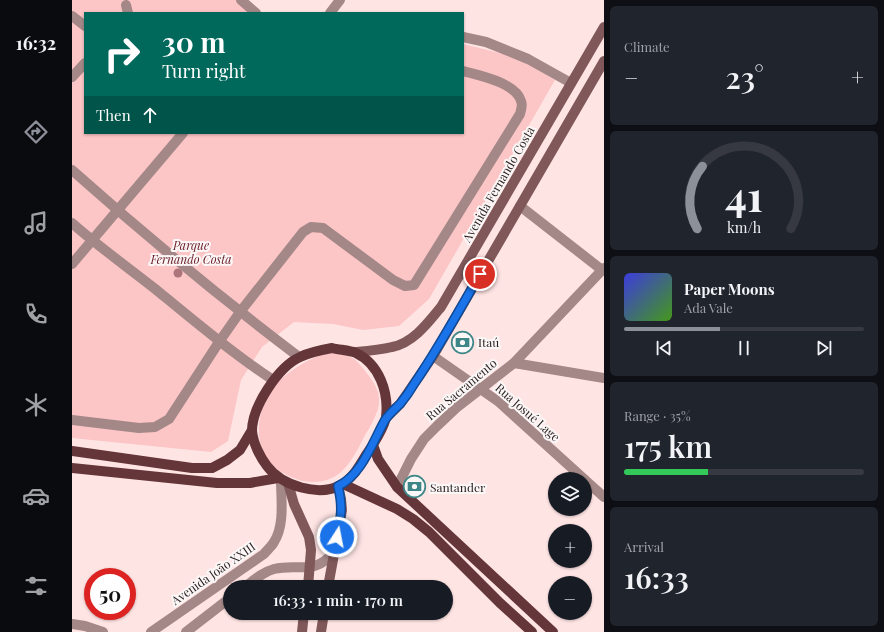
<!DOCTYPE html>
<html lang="en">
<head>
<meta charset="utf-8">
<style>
	:root { --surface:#171b24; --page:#20242c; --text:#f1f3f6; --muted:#9ea1a6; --line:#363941; --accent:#8c9099 }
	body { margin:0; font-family:"Playfair Display",serif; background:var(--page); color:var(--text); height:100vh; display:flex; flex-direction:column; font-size:15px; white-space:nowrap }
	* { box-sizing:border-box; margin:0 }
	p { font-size:13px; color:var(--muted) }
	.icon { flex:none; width:22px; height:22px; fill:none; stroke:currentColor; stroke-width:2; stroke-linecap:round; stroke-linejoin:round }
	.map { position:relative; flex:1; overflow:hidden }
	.panel { display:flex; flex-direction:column; gap:6px; padding:6px; background:#0d0f14; width:280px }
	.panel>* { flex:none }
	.banner { position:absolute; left:12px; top:12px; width:380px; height:122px; border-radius:0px; box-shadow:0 1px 3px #0004; background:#00695c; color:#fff; overflow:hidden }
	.controls { position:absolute; left:476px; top:472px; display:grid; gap:8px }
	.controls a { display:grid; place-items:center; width:44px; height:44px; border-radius:50%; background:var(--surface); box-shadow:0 1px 3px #0004; font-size:20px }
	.speed { position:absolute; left:12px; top:568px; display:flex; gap:8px; font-size:20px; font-weight:700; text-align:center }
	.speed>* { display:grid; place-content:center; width:52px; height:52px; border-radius:50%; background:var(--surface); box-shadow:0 1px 3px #0004; line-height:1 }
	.speed .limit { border:6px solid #d22; background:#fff; color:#111 }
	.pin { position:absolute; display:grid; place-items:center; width:34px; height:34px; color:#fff; margin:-17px; border:2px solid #fff; border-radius:50%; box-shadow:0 1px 4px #0007 }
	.me { position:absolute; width:44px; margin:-22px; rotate:11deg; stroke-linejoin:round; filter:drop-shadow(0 0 3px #0008) }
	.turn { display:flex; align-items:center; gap:14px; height:84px; padding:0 12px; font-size:18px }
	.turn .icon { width:52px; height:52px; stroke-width:2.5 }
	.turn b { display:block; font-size:28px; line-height:34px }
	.then { display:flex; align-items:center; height:38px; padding:0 12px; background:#0003; gap:8px; font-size:15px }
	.big { font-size:30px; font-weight:600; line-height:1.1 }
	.panel .tile { flex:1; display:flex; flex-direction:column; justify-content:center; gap:6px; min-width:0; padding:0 14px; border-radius:6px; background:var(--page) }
	.panel .dial { align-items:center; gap:0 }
	.dial svg { height:104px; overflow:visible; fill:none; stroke:var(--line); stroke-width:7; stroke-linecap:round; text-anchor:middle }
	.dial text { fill:var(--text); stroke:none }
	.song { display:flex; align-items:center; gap:12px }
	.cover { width:48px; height:48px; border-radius:6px; background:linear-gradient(135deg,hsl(240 70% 55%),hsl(100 70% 35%)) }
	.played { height:4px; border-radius:2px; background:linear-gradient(90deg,var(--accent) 40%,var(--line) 40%) }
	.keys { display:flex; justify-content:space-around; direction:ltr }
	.heat { display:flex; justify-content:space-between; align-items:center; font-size:22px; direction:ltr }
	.charge { height:6px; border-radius:3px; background:linear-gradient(90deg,#34c759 35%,var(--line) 0) }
	.trip { position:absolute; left:151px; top:580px; width:230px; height:40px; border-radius:20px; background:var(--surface); box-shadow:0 1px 3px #0004; font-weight:600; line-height:40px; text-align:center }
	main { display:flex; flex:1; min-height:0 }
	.menu { display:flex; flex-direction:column; width:72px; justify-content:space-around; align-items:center; background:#090b0e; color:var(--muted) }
	.menu .icon { width:28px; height:28px }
	.menu .on { color:var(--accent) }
	.menu b { font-size:18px; color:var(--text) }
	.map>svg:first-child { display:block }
</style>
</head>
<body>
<main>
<nav class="menu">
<b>16:32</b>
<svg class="icon on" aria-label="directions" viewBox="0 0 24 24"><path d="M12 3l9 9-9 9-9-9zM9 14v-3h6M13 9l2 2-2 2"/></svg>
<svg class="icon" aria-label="music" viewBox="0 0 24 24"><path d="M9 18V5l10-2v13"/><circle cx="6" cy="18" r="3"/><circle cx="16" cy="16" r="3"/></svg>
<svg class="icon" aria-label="phone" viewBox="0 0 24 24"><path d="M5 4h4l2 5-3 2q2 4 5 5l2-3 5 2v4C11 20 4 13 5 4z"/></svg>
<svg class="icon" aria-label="climate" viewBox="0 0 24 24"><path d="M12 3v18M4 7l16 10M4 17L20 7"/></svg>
<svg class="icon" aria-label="car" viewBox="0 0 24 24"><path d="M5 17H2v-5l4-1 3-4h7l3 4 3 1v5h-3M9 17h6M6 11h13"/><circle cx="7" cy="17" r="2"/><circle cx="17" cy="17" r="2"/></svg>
<svg class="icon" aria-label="filters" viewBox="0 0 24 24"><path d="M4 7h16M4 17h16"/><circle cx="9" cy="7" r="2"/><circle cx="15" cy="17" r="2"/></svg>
</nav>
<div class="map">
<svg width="532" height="632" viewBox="0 0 532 632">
	<rect width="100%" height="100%" fill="#ffe4e4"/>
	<g fill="#fcc5c6">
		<path d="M0,0H166L181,13H13V133H391V44L444,57L483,80L357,299L327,326L291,330L261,324L222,322L190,347L169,380L156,441L139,452L0,438Z"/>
		<path d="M256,353C265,353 273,354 282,359C287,362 304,384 305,390C307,393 307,399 307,402C307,412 298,427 293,435C287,447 281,459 272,469C260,483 238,485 222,478C192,467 182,443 189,413C190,409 190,405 192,401C201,380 235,358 256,353Z"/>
	</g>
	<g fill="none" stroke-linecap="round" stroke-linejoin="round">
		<g stroke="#a48787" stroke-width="10">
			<path d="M169,0L184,13"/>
			<path d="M54,5L56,13"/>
			<path d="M258,13L268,0"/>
			<path d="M0,16L13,26"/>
			<path d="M391,37L414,42L456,59L499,83"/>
			<path d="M0,77L13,63"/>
			<path d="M0,170C73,235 149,298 227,357"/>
			<path d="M448,206L530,270"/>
			<path d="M0,223C26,246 54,266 82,288C121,320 159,352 201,380"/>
			<path d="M0,264L111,133"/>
			<path d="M361,356L427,402L512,479"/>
			<path d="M442,363L532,378"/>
			<path d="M0,420L67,428L83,427L97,419L147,342L168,312L231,232L239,227L251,228L321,280L333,286L342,285L448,114C449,110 451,105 449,101C444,83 407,75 391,71"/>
			<path d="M513,480L532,497"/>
			<path d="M325,487L339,459L352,439L365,426L384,408L442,363L532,268"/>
			<path d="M0,624L13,626L31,632"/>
		</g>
		<g stroke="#a48787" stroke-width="10">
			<path d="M173,587C182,580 191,572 202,569C227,563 242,576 262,552"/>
			<path d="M79,632L192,554C195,550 200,546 202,542C213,525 209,499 209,480"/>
			<path d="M114,632L158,598"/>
		</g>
		<g stroke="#805859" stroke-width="10">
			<path d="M283,352C295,351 308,350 320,347C341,343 356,323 369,307L532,27"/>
			<path d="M314,418L328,404L361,356L532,61"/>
			<path d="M216,483L222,504L237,537L239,550L236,587"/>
			<path d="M256,587L270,510L269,499L266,486"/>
			<path d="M230,632L232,613"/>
			<path d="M249,632L252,613"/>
		</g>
		<g stroke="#653639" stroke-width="10">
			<path d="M260,348C267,350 277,350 284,353C307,364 317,392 314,417C313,426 300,447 294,455C288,465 281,478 269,485C247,497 210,486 195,466C188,457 181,443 180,431C180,407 206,367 228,357C238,352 249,350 260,348Z"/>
			<path d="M301,445L306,459L325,487L481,632"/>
			<path d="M0,451L120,468H140L155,460L168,450L180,430"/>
			<path d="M0,468L145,483H178L206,478"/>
			<path d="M271,484L325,509L341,519L357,532L428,603L460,632"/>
		</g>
	</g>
	<circle fill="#ac757c" cx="106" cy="273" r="4.5"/>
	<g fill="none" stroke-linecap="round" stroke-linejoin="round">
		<defs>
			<path id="route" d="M265,537C269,517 271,507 266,486C290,475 301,441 313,420C317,414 323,409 328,404C333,398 338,391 342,384C366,349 387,311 408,274"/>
		</defs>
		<use href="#route" stroke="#114b97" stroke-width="10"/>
		<use href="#route" stroke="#1a73e8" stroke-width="7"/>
	</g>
	<defs>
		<symbol id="bank-ring" viewBox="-11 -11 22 22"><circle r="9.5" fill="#fcf7f7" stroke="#3e8788" stroke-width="1.5"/><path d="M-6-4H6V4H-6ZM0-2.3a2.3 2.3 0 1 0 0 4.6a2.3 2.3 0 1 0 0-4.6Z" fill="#3e8788"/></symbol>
	</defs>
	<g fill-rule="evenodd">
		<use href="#bank-ring" x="378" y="330" width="25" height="25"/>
		<use href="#bank-ring" x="330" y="474" width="25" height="25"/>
	</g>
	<g text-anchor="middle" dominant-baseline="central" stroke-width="4" stroke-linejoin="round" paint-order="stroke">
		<g font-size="12" fill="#2c2222" stroke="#fcf7f7">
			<text transform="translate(426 184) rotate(-60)">Avenida Fernando Costa</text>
			<text transform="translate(389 389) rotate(-40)">Rua Sacramento</text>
			<text transform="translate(456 412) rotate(41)">Rua Josué Lage</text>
			<text transform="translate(141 573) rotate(-35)">Avenida João XXIII</text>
		</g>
		<g font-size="12" font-style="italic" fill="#681b26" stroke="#fcf7f7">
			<text x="119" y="245">Parque<tspan x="119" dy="14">Fernando Costa</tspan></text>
		</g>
		<g font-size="12" fill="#2c2222" stroke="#fcf7f7" text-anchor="start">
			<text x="406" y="342">Itaú</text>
			<text x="358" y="487">Santander</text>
		</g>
	</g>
</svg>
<div class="controls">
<a><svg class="icon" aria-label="layers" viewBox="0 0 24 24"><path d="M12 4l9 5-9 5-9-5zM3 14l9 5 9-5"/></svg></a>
<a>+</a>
<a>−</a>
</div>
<div class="speed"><div class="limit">50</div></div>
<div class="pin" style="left:408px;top:274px;background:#d93025"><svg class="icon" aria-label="arrive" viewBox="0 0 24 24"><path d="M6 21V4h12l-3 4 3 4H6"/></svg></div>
<svg class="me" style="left:265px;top:537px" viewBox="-20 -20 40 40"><circle r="17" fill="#1a73e8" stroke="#fff" stroke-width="3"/><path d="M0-11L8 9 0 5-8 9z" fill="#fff"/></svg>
<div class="trip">16:33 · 1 min · 170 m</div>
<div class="banner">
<div class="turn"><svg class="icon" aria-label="right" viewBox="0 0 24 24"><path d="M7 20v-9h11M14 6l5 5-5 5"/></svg><div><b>30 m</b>Turn right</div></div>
<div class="then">Then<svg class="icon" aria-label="ahead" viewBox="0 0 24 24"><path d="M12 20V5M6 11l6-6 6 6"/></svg></div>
</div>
</div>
<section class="panel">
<div class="tile"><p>Climate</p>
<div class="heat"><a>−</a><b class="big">23°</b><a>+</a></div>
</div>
<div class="tile dial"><svg viewBox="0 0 100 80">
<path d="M14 69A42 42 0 1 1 86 69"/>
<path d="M14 69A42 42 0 0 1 18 21" stroke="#8c9099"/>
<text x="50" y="56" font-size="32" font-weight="700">41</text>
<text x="50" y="72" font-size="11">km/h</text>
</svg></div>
<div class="tile">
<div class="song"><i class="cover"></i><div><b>Paper Moons</b><p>Ada Vale</p></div></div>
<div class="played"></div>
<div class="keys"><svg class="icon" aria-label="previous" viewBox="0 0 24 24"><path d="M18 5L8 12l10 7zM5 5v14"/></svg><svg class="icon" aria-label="pause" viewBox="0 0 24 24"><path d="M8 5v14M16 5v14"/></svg><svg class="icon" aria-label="next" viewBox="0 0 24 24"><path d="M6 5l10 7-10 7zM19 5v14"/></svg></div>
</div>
<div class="tile"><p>Range · 35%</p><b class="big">175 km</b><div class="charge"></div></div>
<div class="tile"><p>Arrival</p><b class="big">16:33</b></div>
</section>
</main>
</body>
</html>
